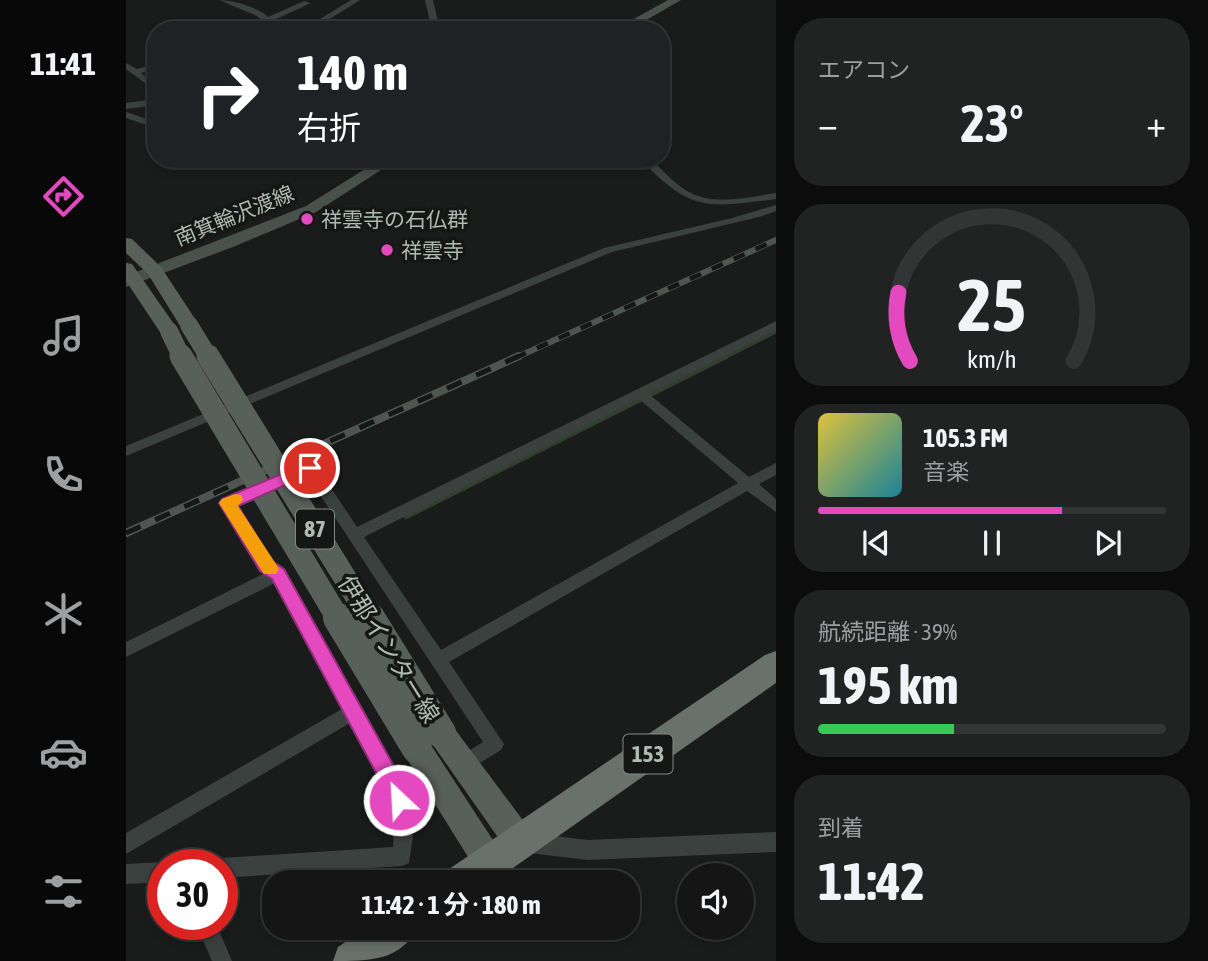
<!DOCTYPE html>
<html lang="ja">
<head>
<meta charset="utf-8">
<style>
	:root { --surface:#141514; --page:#212222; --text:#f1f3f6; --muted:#9d9fa0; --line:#333434; --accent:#e549bf }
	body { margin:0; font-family:"Asap Condensed","Noto Sans JP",sans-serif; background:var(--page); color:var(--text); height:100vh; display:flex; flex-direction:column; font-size:26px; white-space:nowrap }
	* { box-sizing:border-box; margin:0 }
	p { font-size:23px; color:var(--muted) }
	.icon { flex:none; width:38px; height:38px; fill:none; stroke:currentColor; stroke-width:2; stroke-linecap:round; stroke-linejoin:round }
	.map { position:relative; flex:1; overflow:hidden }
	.drawer { display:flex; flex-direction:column; gap:18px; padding:18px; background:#0b0c0b; width:432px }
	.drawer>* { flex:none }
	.guide { position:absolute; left:21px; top:21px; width:523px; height:147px; border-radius:28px; box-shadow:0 4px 10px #0003,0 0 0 2px var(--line); background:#202124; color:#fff; overflow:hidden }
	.fabs { position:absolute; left:551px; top:863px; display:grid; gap:14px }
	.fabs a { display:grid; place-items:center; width:77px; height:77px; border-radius:50%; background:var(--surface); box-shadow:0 4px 10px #0003,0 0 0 2px var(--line); font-size:35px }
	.speed { position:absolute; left:21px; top:849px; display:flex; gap:14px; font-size:35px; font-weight:700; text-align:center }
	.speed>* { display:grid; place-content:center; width:91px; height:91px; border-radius:50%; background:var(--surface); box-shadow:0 4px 10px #0003,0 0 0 2px var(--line); line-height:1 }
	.speed .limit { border:10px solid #d22; background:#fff; color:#111 }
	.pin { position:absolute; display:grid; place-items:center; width:60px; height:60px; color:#fff; margin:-30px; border:4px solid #fff; border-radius:50%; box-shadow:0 2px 7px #0007 }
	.me { position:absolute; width:77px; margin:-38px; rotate:335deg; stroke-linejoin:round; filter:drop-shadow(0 0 5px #0008) }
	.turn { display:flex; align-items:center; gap:24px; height:147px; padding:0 35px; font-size:32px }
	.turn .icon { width:91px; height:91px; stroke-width:2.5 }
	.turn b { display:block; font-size:49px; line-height:60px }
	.big { font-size:52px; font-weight:700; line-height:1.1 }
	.drawer .tile { flex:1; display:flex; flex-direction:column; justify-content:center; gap:10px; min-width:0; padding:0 24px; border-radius:28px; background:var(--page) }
	.drawer .dial { align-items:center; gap:0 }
	.dial svg { height:182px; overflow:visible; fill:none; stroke:var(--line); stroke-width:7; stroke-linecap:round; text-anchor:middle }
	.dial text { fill:var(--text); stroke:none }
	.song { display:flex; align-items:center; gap:21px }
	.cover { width:84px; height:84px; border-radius:10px; background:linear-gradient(135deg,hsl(50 70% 55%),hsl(190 70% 35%)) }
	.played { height:7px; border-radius:4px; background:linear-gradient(90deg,var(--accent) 70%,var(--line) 70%) }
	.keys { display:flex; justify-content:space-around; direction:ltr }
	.heat { display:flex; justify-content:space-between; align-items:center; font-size:38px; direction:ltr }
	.charge { height:10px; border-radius:5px; background:linear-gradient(90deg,#34c759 39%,var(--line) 0) }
	.trip { position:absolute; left:136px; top:870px; width:378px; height:70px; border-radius:28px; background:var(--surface); box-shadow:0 4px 10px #0003,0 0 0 2px var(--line); font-weight:700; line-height:70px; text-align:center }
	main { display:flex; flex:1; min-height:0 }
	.tab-bar { display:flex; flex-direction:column; width:126px; justify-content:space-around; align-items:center; background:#080808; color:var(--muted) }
	.tab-bar .icon { width:49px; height:49px }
	.tab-bar .selected { color:var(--accent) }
	.tab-bar b { font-size:32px; color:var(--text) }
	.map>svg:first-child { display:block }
</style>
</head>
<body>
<main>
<nav class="tab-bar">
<b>11:41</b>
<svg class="icon selected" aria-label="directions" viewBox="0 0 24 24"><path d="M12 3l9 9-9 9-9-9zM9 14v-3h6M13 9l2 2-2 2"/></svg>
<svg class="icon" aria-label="music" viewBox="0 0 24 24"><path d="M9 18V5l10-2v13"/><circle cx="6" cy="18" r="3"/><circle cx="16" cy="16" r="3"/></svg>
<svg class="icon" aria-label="phone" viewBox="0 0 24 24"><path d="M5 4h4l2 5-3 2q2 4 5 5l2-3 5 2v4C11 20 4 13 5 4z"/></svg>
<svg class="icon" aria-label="climate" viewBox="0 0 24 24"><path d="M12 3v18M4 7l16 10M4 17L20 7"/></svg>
<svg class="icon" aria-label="car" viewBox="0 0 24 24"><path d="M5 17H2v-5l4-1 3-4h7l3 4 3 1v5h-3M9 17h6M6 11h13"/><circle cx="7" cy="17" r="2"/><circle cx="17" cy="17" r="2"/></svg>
<svg class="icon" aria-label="filters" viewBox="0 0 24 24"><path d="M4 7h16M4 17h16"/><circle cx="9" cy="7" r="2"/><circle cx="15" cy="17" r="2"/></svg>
</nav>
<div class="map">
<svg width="650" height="961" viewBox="0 0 650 961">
	<rect width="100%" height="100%" fill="#1a1c1b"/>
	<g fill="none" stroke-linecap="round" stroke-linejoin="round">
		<path stroke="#313f31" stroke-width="4.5" d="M597,358L650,331"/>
		<path stroke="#313f31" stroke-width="5" d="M280,517L601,356"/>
		<g fill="#3b413e" fill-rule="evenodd">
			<path d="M93,0C108,0 131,7 142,17L178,1L185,3L146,21L154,30L143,27L120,30L140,24L131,16Z"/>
			<path d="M225,0H234L186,30H176Z"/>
			<path d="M299,0H307L314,30H306Z"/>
			<path d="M0,63L11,69L30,64V69L15,73L30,85V91L0,69Z"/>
			<path d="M30,99V105L0,109V103Z"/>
			<path d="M0,112L30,122V128L0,118Z"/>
			<path d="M514,159H525C537,170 548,184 563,192C588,206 623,197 650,193V199C580,208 565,212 514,159Z"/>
			<path d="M650,205V211L633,217L486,252L0,456V446L478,248L606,218Z"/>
			<path d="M650,321V330L523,394L623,477L650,463V475L633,484L650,499V512L621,491L323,662L378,744L375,750L336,774L330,771L327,765L330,759L357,742L181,475L111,505L145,562L157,570L262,757L276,788L310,770L316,773L319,779L316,785L282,805L287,836L283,863L276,866L96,878V864H88L89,861L96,858L267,847C271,801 245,762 224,723L0,854V833L216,709L149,583L0,657V642L139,573L135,570L97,507L95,503L97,499L184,463L189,464L231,527ZM513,399L612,483L315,650L238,537Z"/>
			<path d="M650,832V852L462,860L403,853L396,850L393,843L396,836L403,833L462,840Z"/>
			<path d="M37,862L42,864H37V882L0,884V864Z"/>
			<path d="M70,924H90L106,961H86Z"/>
		</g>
		<g fill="#49514c" fill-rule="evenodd">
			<path d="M542,0H555L503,30H488Z"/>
			<path d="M255,159H272L190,212L107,247L0,287V276L180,206Z"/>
		</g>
		<g fill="#58605a" fill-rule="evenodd">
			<path d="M0,238L6,239L35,267L73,325L70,329H56L22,274L0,253Z"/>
			<path d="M0,263L6,264L50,327L53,331L50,335H36L0,281Z"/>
			<path d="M315,720L325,724L405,831L410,842L405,853L394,858L383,853L305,742L301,733L305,724Z"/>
			<path d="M291,735L301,739L374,851L379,862L374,873L363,878L352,873L281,759L277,749L281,739Z"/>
		</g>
		<g fill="#68716b" fill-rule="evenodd">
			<path d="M650,651V683L367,882H318L323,869L639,655Z"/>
			<path d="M240,928H291C275,961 242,961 207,961L212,947Z"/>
		</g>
		<defs>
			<path id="rail-far1" d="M389,358L650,240"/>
			<path id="rail" d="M0,533L393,356"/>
		</defs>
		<use href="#rail-far1" stroke="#4e5651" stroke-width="6"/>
		<use href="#rail" stroke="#4e5651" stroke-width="8"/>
		<use href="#rail-far1" stroke="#151716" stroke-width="4.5" stroke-dasharray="12" stroke-linecap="butt"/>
		<use href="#rail" stroke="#151716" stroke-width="5" stroke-dasharray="16" stroke-linecap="butt"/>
		<g stroke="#58605a" stroke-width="18">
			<path d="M63,325L83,358"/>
			<path d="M43,331L56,358"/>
		</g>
		<g stroke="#58605a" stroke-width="23">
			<path d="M55,356L213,620"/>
			<path d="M82,356L245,620"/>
		</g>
		<g stroke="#58605a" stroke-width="30">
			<path d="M212,618L291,749"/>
			<path d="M244,618L315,733"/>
		</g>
	</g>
	<path fill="#e549bf" stroke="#952f7c" stroke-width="2" d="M184,462L189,464L192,468L189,472L112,506L146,561L158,569L279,786L284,800L280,808L273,811L266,808L262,795L146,579L134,571L93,503L96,499Z"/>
	<path fill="#f59e0b" d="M109,494L115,495L117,500L112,506L150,564L153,569L150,574H138L93,503L96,499Z"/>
	<g fill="#e549bf" stroke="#151716" stroke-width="2.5">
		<circle cx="181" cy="219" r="7"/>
		<circle cx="261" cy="250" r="7"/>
	</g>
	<g text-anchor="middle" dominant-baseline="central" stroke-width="7" stroke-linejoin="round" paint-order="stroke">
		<g font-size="21" fill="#aebbb1" stroke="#151716">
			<text transform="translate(108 215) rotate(-22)">南箕輪沢渡線</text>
		</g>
		<g font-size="21" fill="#aebbb1" stroke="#151716" text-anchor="start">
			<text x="195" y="219">祥雲寺の石仏群</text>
			<text x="275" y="250">祥雲寺</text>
		</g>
		<g fill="#151716" stroke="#808a82" stroke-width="2">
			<rect x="170" y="509.5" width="38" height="39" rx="5"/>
			<rect x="497.5" y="734.5" width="49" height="39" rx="5"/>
		</g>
		<g font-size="23" font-weight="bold" fill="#aebbb1">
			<text x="189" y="529">87</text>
			<text x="522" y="754">153</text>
		</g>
		<g font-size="24" fill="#aebbb1" stroke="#151716">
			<text transform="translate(263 649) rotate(58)">伊那インター線</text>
		</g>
	</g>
</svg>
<div class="fabs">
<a><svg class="icon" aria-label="sound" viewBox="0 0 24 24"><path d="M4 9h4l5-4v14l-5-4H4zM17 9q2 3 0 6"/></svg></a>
</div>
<div class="speed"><div class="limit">30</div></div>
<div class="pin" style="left:184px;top:468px;background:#d93025"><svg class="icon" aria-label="arrive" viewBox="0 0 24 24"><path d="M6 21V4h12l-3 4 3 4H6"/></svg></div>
<svg class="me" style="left:273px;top:800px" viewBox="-20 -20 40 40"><circle r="17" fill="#e549bf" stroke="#fff" stroke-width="3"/><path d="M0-11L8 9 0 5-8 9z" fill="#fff"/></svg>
<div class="trip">11:42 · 1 分 · 180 m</div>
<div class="guide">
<div class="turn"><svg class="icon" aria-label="right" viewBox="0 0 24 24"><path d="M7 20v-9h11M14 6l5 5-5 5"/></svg><div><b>140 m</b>右折</div></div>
</div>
</div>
<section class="drawer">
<div class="tile"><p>エアコン</p>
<div class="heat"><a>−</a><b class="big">23°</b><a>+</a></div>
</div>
<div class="tile dial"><svg viewBox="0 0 100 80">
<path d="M14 69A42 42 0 1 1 86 69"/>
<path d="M14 69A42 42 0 0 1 9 39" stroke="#e549bf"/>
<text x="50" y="56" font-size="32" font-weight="700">25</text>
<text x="50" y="72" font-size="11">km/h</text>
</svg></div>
<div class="tile">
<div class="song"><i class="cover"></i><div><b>105.3 FM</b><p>音楽</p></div></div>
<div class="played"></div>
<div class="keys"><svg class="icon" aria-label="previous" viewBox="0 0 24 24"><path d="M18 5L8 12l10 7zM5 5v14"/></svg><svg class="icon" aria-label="pause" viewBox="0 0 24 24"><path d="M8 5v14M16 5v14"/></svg><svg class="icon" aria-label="next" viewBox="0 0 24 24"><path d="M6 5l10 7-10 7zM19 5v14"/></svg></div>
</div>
<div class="tile"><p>航続距離 · 39%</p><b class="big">195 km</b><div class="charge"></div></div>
<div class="tile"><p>到着</p><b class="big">11:42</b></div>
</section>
</main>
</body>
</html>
